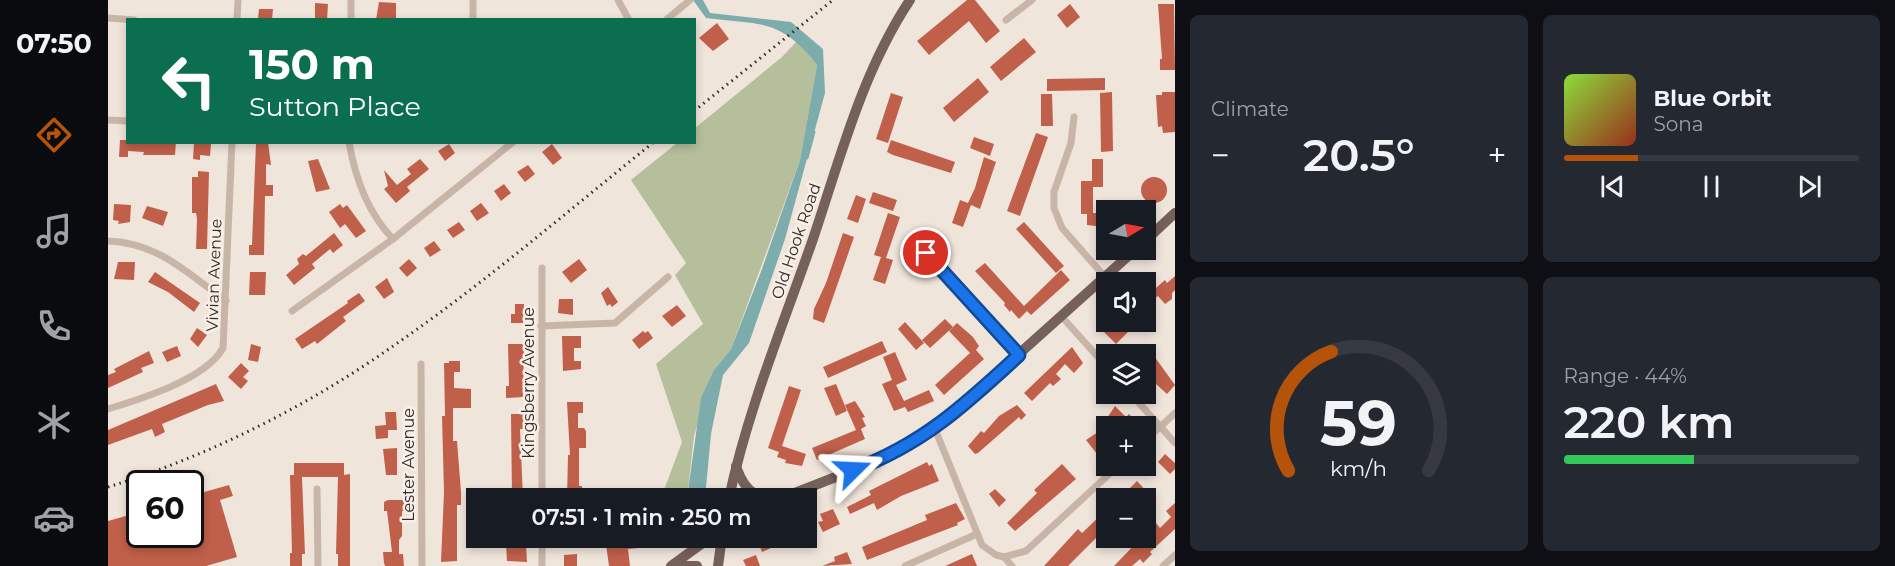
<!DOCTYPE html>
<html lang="en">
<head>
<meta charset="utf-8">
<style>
	:root { --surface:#171b24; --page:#242831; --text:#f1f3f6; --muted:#9ea1a6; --line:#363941; --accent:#b45309 }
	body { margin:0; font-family:Montserrat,sans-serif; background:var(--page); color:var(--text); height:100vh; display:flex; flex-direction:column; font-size:22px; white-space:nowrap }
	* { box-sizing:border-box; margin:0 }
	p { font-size:20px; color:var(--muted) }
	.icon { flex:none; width:33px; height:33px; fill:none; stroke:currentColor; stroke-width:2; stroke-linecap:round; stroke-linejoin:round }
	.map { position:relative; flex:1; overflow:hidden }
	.panel { display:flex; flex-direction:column; gap:15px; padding:15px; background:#0d0f14; width:720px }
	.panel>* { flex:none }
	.banner { position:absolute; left:18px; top:18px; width:570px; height:126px; border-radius:0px; box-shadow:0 3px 9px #0003; background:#0b6e4f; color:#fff; overflow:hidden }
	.needle { width:39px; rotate:80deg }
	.tools { position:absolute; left:988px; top:200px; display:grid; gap:12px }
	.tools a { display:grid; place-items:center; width:60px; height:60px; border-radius:0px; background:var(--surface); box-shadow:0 3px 9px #0003; font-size:30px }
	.speed { position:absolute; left:18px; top:470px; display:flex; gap:12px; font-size:30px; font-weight:700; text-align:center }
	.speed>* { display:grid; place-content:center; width:78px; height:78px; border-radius:50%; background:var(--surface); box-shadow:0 3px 9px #0003; line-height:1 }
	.speed .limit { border:3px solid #111; border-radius:9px; background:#fff; color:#111 }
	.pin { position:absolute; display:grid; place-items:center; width:51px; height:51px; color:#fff; margin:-26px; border:3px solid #fff; border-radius:50%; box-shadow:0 2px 6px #0007 }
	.me { position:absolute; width:66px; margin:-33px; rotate:69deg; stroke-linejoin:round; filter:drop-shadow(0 0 4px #0008) }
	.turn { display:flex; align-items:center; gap:21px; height:126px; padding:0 24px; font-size:27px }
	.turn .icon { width:78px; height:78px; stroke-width:2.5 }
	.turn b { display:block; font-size:42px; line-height:51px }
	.big { font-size:45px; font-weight:600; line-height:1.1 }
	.panel .tile { flex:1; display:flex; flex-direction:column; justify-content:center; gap:9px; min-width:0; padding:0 21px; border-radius:9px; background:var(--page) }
	.panel .dial { align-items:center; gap:0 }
	.dial svg { height:156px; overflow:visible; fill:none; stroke:var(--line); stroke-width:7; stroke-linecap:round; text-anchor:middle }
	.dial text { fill:var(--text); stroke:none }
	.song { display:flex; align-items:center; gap:18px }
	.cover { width:72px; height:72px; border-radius:9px; background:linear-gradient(135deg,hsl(90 70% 55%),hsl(10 70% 35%)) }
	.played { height:6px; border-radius:3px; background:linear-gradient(90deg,var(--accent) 25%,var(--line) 25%) }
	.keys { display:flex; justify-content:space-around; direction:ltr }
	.heat { display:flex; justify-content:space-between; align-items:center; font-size:33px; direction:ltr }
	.charge { height:9px; border-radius:4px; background:linear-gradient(90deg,#34c759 44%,var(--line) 0) }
	.panel .tiles { flex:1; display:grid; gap:15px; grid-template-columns:repeat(2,1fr) }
	.trip { position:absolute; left:358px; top:488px; width:351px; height:60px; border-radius:0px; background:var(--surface); box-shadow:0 3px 9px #0003; font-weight:600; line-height:60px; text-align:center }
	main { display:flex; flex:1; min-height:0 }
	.dock { display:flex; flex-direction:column; width:108px; justify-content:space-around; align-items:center; background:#090b0e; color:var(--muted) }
	.dock .icon { width:42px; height:42px }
	.dock .on { color:var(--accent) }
	.dock b { font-size:27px; color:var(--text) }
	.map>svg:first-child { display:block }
</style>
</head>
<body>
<main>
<nav class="dock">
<b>07:50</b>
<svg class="icon on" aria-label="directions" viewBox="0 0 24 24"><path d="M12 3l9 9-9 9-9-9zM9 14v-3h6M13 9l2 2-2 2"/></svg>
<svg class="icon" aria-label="music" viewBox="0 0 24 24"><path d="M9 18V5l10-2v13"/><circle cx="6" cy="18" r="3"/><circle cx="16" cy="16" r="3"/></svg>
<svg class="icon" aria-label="phone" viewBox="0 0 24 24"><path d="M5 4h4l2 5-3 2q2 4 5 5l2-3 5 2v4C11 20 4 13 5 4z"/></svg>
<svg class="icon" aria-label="climate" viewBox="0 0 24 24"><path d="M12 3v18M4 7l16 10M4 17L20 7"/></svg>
<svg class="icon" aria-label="car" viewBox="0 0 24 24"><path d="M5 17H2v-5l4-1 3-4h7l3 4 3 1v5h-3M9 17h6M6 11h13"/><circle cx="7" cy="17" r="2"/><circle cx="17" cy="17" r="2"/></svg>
</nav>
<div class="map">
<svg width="1067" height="566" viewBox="0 0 1067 566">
	<rect width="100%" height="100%" fill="#f0e5db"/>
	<path fill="#b5bf9c" d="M689,41L709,65L692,160L623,349L606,370L586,436L579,498H565L556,490L574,442L548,364L595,324L567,275L578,263L523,180L569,143L586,142L587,128L674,57Z"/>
	<path fill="#7cacab" d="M585,0H595L602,13L683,22L715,49L717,93L677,239L641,343L615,375L603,434L597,498H579L593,398L606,370L623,349L654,269L692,160L709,65C672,18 653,25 598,18Z"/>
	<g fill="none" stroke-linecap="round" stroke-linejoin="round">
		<path stroke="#7cacab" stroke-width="3" d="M699,158L706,132"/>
	</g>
	<g fill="#c0604a">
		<path d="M859,0H867L892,31L878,43L861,21L821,55L809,41Z"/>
		<path d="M271,2L288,3V19L268,20Z"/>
		<path d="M207,3L220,4L219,20H207Z"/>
		<path d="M962,4L972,17L959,28L949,15Z"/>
		<path d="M1050,4H1066L1067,70H1052V59H1054Z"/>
		<path d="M151,9H165L164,20L150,19Z"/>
		<path d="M609,23L621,39L605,51L591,38Z"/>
		<path d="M916,38L928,52L893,81L882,67Z"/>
		<path d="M870,78L881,92L846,122L835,108Z"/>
		<path d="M997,78V90L939,91V79Z"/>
		<path d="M1004,92L1005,151L993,152L992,93Z"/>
		<path d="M1054,92H1067V132L1055,133L1054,126L1050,127L1048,95H1054Z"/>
		<path d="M783,93L795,97L780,143L768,139Z"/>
		<path d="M933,94H944L945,126H933Z"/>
		<path d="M928,133L940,137L912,216L899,211Z"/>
		<path d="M866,137L886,144L882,156L862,148Z"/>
		<path d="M12,140H20V142H68L67,155H35L36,152L20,151V157H11Z"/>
		<path d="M783,140L847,162L843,173L785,155L779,152Z"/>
		<path d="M148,142H160L163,165L158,164V185H165V196H157L156,255H141V245H144Z"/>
		<path d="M86,143L103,144L102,156L92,155V160L85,159Z"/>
		<path d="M341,144L347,153L337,161L330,151Z"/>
		<path d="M444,144L454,158L445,165L434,152Z"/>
		<path d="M876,157L888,162L872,209L863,205L855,227L844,223L852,200L860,203L867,188Z"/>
		<path d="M210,159L222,189L208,192L200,161Z"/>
		<path d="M312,159L321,169L299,187L302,191L288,203L276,189L280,186L276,170L289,185L303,174L299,169Z"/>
		<path d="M984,159H995V187H985V213H999V225L996,227L979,225V214H973V181H984Z"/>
		<path d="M420,165L427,174L417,182L409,172Z"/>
		<path d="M90,171L101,172L99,249H88L89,219L88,213H84V177H90Z"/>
		<circle cx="1046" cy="190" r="13"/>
		<path d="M396,184L403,193L393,201L386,191Z"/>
		<path d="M765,192L789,200L785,211L761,203Z"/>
		<path d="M748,195L758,199L750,223L739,219Z"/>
		<path d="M373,203L381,213L369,221L362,211Z"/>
		<path d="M6,204L23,205L22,222L10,224L11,221L5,220Z"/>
		<path d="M232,204L235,208L239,205L258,231L248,238L237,224L232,228L221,212Z"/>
		<path d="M39,206L60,212L55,226L34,218Z"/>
		<path d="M780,213L792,217L778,258L785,260L777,284L765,280L773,257L766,255Z"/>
		<path d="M351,222L357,230L345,238L339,230Z"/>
		<path d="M916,222L956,266L948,273L908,229Z"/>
		<path d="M226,233L235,245L225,253L222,249L204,264L207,268L186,285L178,275L191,264L189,259L195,254L198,256Z"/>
		<path d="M735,233L746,237L716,323L705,319L706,309L718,283Z"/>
		<path d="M326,241L333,250L322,257L316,248Z"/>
		<path d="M301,259L309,268L299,277L291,268Z"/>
		<path d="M471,259L479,270L463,283L454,272Z"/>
		<path d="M10,262H27L26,280L6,279Z"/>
		<path d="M877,263L916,306L953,270L962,280L923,315L919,311L911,319L903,310L902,312L896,305L897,303L867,271Z"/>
		<path d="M47,272L92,303L86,312L60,292L40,282Z"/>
		<path d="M142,272H158L157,295H141Z"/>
		<path d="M1067,276V290L1064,293V299L1057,304L1050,296L1046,299L1041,294L1057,280L1059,283Z"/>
		<path d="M279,278L286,292L276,299L267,287Z"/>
		<path d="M500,287L510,302L504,307L502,304L499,306L493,293Z"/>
		<path d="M251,293L257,301L235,317L238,321L209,344L207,341L194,349L187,339L240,303L239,301Z"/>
		<path d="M451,299H465V315L450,313Z"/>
		<path d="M407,304H416L415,323H403V314H407Z"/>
		<path d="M569,305L578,316L564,327L554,316Z"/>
		<path d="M837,319L845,327L822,348L814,340Z"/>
		<path d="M1000,321H1010L1020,332L1008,344L992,328Z"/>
		<path d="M797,322L816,343L808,350L790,329Z"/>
		<path d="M849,323L865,337L871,346L868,350L876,359L836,395L827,385L862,353L841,331Z"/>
		<path d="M89,328L99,335L90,347L82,339Z"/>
		<path d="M535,331L537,333L540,331L545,338L531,349L524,340Z"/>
		<path d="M454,336H473V348H466V361H473V369L455,371Z"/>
		<path d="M774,341L779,352L720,378L715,367Z"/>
		<path d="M143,344L153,347L150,362L140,360Z"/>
		<path d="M400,344H416L415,397L398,398V386H401Z"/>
		<path d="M69,346L73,356L59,362L54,352Z"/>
		<path d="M964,347L975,363L966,373L957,364L948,374L953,379L945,386L942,383L924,401L916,393Z"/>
		<path d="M41,351L46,363L33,368L35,372L0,388V375L8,372L6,369Z"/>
		<path d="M787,352L799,380L788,385L796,401L821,390L826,401L800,412L797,407L786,411L774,384L784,380L775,357Z"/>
		<path d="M1046,356L1067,385L1059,394L1038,375V363Z"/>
		<path d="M341,361H352V372H346V388L363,389V408H345V441H349L353,492V505H349V561L333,562L336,492L334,416H337L336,363H341Z"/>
		<path d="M133,363L141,371L135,377L140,381L133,389L120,377Z"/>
		<path d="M108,384L116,401L100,405L54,424L57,432L47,437L44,429L0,445V430Z"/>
		<path d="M728,384L739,411L728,416L716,388Z"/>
		<path d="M681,386L693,390L674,446L698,454L694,466L677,463L678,460L669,457L671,452L660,448Z"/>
		<path d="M747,401L757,417L754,418L758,426L753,429L757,439L709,460L704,448L748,430L737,405Z"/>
		<path d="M459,402H475V413H470V428H476L478,431V448H471V486H474V498H459L460,455H462Z"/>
		<path d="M909,405L918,415L913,420L911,417L870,453L867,454L860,446L873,431L876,433L891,416Z"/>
		<path d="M1007,406L1018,417L1021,414L1029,422L1025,426H1006L999,418Z"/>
		<path d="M277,412H288L289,430H280V438L268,439L267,426L278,425Z"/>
		<path d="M403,414H416V429H412L415,498H404Z"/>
		<path d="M990,432L999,439V453L993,459L978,440Z"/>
		<path d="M289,448V475H278L275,449Z"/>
		<path d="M1057,454L1067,463V469L1062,474L1050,462Z"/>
		<path d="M819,462L821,466L824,464L831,481L793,496L769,510L766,503L742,514L739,507L763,495L761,491Z"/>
		<path d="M186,463H236V475L242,474V566H230V554H228L230,477H194L197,554H194V566H182V553H184L182,475H186Z"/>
		<path d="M954,464L968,479L907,531L899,523L929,493L926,490Z"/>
		<path d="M1029,481L1040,493L1035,498H1012Z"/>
		<path d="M121,485L125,496L112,500L129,557L98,566H0V521L32,512V534H82V496Z"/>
		<path d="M887,489L898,500L891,507L881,494Z"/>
		<path d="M280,500H297V511H294V536L291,540V554H295L296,566H277L276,563L275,552H284L279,511H276V502Z"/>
		<path d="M848,503L857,519L849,523L850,525L759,560L754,547L819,520L817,515Z"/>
		<path d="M1067,503V529L1042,552L1044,554L1035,563L1032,559L1024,566H1006L1032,539L1038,537V533L1048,523L1052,528L1063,517L1058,511Z"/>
		<path d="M999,504V527L960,566H936L970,529L974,533L993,515L990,512Z"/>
		<path d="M725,509L732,524L715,532L710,522L715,521L712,514Z"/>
		<path d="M497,537H541L542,547L520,549L522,566H501Z"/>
		<path d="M653,537H688L654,552L649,539Z"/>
		<path d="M418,544L419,562L399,561L398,545Z"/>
		<path d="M739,552L744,564L714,566L727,561L726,557Z"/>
		<path d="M469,554V566H456V555Z"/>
		<path d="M864,554L869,566H837Z"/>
		<path d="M648,555L652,566H638L635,560Z"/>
	</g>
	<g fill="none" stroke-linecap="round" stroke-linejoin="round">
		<g stroke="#c8b5a8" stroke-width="7">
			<path d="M510,0L521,20"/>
			<path d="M0,18L26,20"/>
			<path d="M129,20L130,0"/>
			<path d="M243,20V0"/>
			<path d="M365,20V0"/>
			<path d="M558,20L582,0"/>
			<path d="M898,20L924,0"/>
			<path d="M966,117L963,143L946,192V208L954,228L997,277"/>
			<path d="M0,120L20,121"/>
			<path d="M241,142C247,178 259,212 285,239"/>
			<path d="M0,241C51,243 79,273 118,301"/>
			<path d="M818,253L911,355"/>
			<path d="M434,268V498"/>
			<path d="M184,311L285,239L405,142"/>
			<path d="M954,317L999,367"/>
			<path d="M433,326L507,323L560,277"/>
			<path d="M313,364L314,566"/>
			<path d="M1022,393L1067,443"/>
			<path d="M0,409C33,399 98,379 115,348L124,142"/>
			<path d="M827,429L874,545L888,555L896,557L918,551L1011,465"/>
			<path d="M1038,440L1067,413"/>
			<path d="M209,489L210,566"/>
			<path d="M434,537V566"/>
			<path d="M896,557L904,566"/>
			<path d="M797,566L869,534"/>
			<path d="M1055,566L1067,555"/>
		</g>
		<g stroke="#76615a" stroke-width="10">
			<path d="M1038,240L1067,213"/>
			<path d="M628,466C633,481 640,493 656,498"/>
			<path d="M621,498C640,409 675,325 705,239C732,159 754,72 802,0"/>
			<path d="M674,498L766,462L827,429L1028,249"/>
			<path d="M563,566L603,537"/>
			<path d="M576,566H589"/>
			<path d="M610,566L614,537"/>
		</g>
		<g stroke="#352b28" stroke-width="3" stroke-dasharray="1.5 4.5" stroke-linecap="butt">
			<path d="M586,111L725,0"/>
			<path d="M0,487C101,456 202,405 288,344C378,282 461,210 546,142"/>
		</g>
	</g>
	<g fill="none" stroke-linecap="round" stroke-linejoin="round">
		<defs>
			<path id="route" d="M745,470C814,445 858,404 911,355L818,253"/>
		</defs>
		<use href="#route" stroke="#114b97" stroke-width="15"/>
		<use href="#route" stroke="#1a73e8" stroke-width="10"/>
	</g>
	<g text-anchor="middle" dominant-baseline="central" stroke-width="5" stroke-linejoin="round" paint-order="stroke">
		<g font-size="16" fill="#352b28" stroke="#f8f0e8">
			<text transform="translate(688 241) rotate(-71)">Old Hook Road</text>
			<text transform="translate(106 275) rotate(-88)">Vivian Avenue</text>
			<text transform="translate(420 383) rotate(-90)">Kingsberry Avenue</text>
			<text transform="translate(300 465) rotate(-90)">Lester Avenue</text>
		</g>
	</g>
</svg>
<div class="tools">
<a><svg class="needle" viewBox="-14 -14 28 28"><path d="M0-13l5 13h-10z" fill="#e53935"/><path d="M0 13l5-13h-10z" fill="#9ea1a6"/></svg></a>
<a><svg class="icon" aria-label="sound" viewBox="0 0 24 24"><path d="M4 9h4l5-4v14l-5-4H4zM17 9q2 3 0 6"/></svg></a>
<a><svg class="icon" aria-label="layers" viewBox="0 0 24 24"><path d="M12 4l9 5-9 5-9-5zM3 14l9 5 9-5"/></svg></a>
<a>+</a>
<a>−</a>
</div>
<div class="speed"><div class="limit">60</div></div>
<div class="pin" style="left:818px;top:253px;background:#d93025"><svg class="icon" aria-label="arrive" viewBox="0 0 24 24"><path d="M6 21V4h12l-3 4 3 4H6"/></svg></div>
<svg class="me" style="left:745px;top:470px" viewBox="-20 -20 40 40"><path d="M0-17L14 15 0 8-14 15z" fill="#1a73e8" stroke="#fff" stroke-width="4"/></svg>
<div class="trip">07:51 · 1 min · 250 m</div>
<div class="banner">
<div class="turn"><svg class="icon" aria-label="left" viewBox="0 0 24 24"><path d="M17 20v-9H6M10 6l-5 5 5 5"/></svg><div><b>150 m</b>Sutton Place</div></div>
</div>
</div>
<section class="panel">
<div class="tiles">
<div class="tile"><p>Climate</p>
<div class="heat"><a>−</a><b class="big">20.5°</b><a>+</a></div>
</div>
<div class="tile">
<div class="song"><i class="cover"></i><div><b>Blue Orbit</b><p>Sona</p></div></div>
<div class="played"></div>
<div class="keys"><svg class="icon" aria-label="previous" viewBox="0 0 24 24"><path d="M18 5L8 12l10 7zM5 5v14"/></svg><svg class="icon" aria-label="pause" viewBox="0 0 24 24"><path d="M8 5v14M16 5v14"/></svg><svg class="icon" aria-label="next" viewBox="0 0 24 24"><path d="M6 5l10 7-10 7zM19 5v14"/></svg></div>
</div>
<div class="tile dial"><svg viewBox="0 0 100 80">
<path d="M14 69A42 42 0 1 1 86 69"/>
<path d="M14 69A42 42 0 0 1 36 8" stroke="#b45309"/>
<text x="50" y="56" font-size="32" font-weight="700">59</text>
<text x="50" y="72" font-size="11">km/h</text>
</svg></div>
<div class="tile"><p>Range · 44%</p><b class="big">220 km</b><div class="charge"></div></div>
</div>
</section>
</main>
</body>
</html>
